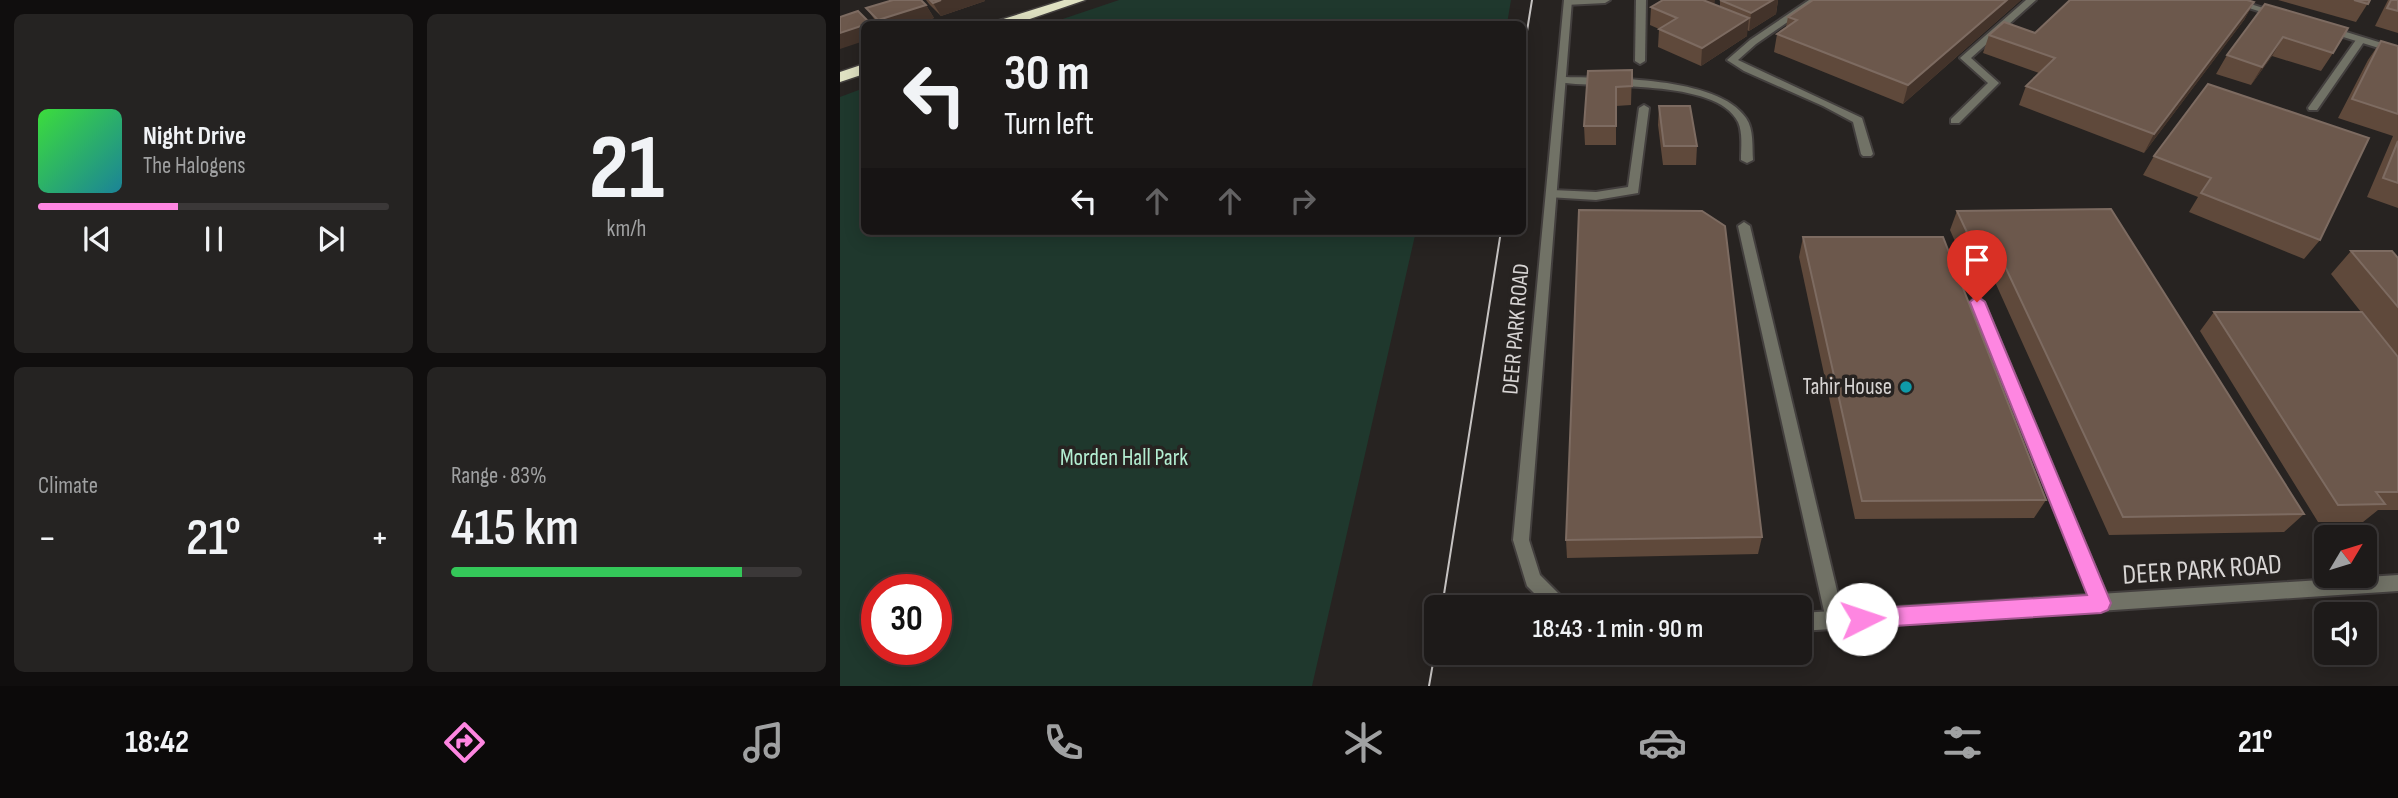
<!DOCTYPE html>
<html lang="en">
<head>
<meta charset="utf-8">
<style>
	:root { --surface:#1d1a19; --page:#252322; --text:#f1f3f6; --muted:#a0a1a2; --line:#3b3838; --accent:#fe86e1 }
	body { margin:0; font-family:"Sofia Sans Condensed",sans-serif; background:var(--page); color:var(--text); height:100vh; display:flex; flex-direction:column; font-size:26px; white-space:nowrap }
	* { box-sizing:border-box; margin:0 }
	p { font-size:23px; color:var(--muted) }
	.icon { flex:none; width:38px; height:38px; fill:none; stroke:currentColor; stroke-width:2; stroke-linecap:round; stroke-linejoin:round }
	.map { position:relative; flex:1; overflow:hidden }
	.details { display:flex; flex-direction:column; gap:14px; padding:14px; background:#100e0e; width:840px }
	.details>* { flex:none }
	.top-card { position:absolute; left:21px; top:21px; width:665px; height:214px; border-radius:10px; box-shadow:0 4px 18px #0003,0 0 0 2px var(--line); background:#1d1a19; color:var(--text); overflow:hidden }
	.needle { width:46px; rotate:52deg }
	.tools { position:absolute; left:1474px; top:525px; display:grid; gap:14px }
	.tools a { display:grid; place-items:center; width:63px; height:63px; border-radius:10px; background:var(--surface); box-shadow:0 4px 18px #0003,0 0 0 2px var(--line); font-size:35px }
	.speed { position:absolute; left:21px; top:574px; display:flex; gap:14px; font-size:35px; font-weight:700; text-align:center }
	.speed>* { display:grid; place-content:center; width:91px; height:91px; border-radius:50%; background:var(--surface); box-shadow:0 4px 18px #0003,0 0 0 2px var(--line); line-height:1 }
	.speed .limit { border:10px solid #d22; background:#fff; color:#111 }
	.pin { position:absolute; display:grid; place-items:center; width:60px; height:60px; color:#fff; margin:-72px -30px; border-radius:50% 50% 50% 0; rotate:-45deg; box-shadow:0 0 7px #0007 }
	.pin .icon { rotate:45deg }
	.me { position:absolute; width:77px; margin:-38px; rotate:86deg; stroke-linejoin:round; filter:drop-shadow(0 0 5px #0008) }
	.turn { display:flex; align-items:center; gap:24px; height:147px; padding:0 28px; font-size:32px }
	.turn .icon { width:91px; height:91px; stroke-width:2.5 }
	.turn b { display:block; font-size:49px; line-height:60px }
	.lanes { display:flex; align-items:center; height:66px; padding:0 28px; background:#0003; justify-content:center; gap:35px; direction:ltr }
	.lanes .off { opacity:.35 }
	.big { font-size:52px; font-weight:600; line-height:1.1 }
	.details .tile { flex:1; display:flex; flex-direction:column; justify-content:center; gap:10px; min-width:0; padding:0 24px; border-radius:10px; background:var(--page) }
	.details .dial { align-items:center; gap:0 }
	.dial b { font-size:91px; line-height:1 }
	.song { display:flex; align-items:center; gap:21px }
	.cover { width:84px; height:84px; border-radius:10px; background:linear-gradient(135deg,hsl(120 70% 55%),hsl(190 70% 35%)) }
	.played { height:7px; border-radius:4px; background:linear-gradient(90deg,var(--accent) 40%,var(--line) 40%) }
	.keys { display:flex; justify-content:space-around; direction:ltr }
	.heat { display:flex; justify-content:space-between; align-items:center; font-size:38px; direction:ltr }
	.charge { height:10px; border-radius:5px; background:linear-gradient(90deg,#34c759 83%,var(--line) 0) }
	.details .tiles { flex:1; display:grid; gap:14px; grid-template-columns:repeat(2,1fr) }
	.trip { position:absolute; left:584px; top:595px; width:388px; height:70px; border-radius:10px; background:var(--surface); box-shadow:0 4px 18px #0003,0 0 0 2px var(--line); font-weight:600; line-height:70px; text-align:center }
	.tabs { display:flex; height:112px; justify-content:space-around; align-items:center; background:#0c0a0a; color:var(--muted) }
	.tabs .icon { width:49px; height:49px }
	.tabs .active { color:var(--accent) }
	.tabs b { font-size:32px; color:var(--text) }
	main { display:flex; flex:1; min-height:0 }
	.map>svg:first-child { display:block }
</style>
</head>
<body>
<main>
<section class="details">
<div class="tiles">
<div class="tile">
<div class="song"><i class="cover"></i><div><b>Night Drive</b><p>The Halogens</p></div></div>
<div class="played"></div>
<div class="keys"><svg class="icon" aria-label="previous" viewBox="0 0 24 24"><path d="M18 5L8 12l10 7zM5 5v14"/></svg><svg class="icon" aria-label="pause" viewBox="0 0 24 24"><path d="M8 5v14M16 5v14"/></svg><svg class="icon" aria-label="next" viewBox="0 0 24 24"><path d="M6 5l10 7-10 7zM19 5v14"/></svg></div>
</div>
<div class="tile dial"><b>21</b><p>km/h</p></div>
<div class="tile"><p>Climate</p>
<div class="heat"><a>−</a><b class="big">21°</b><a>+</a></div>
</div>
<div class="tile"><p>Range · 83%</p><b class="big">415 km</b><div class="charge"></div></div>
</div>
</section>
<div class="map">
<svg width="1558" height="686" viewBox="0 0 1558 686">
	<rect width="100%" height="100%" fill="#272321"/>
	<g fill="#1f382d" fill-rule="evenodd">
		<path d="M279,0H671L667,24H208Z"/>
		<path d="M24,88V231H576L472,686H0V97ZM37,590H96V649H37Z"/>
	</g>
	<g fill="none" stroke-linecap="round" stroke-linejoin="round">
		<defs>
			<g id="lane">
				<path d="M728,0H770L765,3L725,5V1Z"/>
				<path d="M796,0H806L805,61L800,64L795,61Z"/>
				<path d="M969,0H979L916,44L898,60L1022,118L1033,154L1031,156H1023L1021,154L1013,122L983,106L904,71L887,60L910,40Z"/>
				<path d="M1186,0H1196L1131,58L1159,83L1119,123H1111V119L1148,83L1120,58Z"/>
				<path d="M1518,37L1526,39L1477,110H1469L1468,108Z"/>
				<path d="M721,77C767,78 878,76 906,118C914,129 912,147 913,160L907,163L901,160C901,148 903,133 898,122C877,78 758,89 717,82V78Z"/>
				<path d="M804,105L809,108L798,193L756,200L708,197L706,194L712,190L756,192L788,187L799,108Z"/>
				<path d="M904,222L910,226L1004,620L1001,626L995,629L989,626L986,620L898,226Z"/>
				<path d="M1137,297L1144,302L1270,603L1267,609L1261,611L1255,609L1252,603L1130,302Z"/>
			</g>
			<g id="street">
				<path d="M724,0H732L689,540L700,575L726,601L729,607H708L687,586L673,540Z"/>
				<path d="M1384,0H1398L1442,14L1437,17Z"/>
				<path d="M1484,27H1490L1558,48V54L1484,31Z"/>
				<path d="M1558,575V591L961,631V613Z"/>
			</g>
			<g id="highway">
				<path d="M224,0H245L175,24H155L157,21Z"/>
				<path d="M24,64V74L0,82V72Z"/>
			</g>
		</defs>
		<use href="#lane" stroke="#433f3e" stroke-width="4"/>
		<use href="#street" stroke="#433f3e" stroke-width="4"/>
		<use href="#highway" stroke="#433f3e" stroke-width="3"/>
		<use href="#lane" fill="#717266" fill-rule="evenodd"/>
		<use href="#street" fill="#717266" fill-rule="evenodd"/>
		<use href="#highway" fill="#dfe1c2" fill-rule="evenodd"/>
		<g stroke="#c6c3c2" stroke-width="2">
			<path d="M682,62L692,0"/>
			<path d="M602,607L661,231"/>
			<path d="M589,686L597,640"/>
		</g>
	</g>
	<g fill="#5f493b">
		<path d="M86,0H144L145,1L101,16L89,4Z"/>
		<path d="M880,0H938L936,14L909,31L907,30V36L861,66L818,47L819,29L810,25L811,7L874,4L880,7Z"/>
		<path d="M1181,0L1063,104L934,52L937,34L946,27L948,17Z"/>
		<path d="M1438,0H1530L1516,22Z"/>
		<path d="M1548,0H1558V33L1535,26Z"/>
		<path d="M1414,2L1404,20L1304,153L1179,105L1186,86L1199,73L1143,53L1149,35L1195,33Z"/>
		<path d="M1425,4L1493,53L1481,71L1432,56L1411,85L1376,74L1387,55Z"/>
		<path d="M86,5L94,18L74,24H38L26,8Z"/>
		<path d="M1541,41L1558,46V208L1527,197L1553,136L1498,118L1528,60Z"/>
		<path d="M792,70L791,105L776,106V145H745L744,126L748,71Z"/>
		<path d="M1368,84L1480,240L1464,259L1349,212L1358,197L1303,175L1314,156Z"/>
		<path d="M819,106L857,146L856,165H823L818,125Z"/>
		<path d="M1117,211L1464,514L1444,532L1269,535L1146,262H1124L1110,230Z"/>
		<path d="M963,237L1206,500L1194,518L1015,519L959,257Z"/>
		<path d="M1511,251L1558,258V510H1538L1523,522H1478L1360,331L1374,312H1521L1491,274Z"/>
		<path d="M922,537L918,554L727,558L726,540Z"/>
	</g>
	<g fill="#43332a">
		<path d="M101,0H144L145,1L101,16L93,3Z"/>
		<path d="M861,0H875L874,8Z"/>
		<path d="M933,0H938L936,14L909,31L911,13Z"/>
		<path d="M1167,0H1181L1063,104L1068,85Z"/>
		<path d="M1414,2L1404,20L1304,153L1314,134Z"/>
		<path d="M86,5L94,18L74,24H40L38,20Z"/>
		<path d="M909,18L907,36L861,66L862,48Z"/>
		<path d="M24,25V41L0,49V33Z"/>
		<path d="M1443,37L1432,56L1411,85L1422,67Z"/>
	</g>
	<g fill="#6c584c" stroke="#7d6b61" stroke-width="2">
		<path d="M53,0H81L86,5L38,20L26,8Z"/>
		<path d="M90,0H101L93,3Z"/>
		<path d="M823,0H863L909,18L862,48L819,29L837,18L811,7Z"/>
		<path d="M880,0H933L911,13Z"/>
		<path d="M973,0H1167L1068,85L937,34L957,20L948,17Z"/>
		<path d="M1230,0H1407L1414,2L1314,134L1186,86L1215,58L1149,35L1164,22L1195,33Z"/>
		<path d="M1514,0H1530L1528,4Z"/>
		<path d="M1551,0H1558V11L1547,8Z"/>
		<path d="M1425,4L1508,28L1493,53L1443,37L1422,67L1387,55Z"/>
		<path d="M18,11L30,23L0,33V17Z"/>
		<path d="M1541,41L1558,46V114L1512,99Z"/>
		<path d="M792,70V86L776,87V126H744L748,71Z"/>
		<path d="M1368,84L1529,138L1480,240L1361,193L1371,178L1314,156Z"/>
		<path d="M819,106H850L857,146H824Z"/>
		<path d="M1558,141V183L1543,178Z"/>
		<path d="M1271,209L1464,514L1283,517L1154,243H1132L1117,211Z"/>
		<path d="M739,210L862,211L885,226L922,537L726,540Z"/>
		<path d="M963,237H1103L1206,500L1022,501Z"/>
		<path d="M1511,251H1552L1558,258V307Z"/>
		<path d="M1374,312H1522L1558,357V492H1536L1545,504L1498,505Z"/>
	</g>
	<path fill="#fe86e1" stroke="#a55792" stroke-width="2" d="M1137,296L1145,302L1271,603L1268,610L1261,613L1022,628L1014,626L1011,619L1014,612L1022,609L1247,595L1130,302Z"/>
	<circle fill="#0f9aa8" stroke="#272321" stroke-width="2.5" cx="1066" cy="387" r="7"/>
	<g text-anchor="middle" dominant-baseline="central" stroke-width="7" stroke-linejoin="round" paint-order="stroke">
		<g font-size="23" fill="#d8d5d4" stroke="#272321">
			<text transform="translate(676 329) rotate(-85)">DEER PARK ROAD</text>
		</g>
		<g font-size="23" fill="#d8d5d4" stroke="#272321" text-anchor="end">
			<text x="1052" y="387">Tahir House</text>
		</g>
		<g font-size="23" fill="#b4eed2" stroke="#272321">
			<text x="284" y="458">Morden Hall Park</text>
		</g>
		<g font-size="28" fill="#d8d5d4" stroke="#272321">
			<text transform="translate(1362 570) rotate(-4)">DEER PARK ROAD</text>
		</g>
	</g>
</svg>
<div class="tools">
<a><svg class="needle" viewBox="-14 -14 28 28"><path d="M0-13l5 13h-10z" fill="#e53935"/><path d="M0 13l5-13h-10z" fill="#a0a1a2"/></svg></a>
<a><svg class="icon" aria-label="sound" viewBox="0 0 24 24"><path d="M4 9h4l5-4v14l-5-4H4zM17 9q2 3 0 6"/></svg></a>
</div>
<div class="speed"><div class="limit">30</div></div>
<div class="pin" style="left:1137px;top:302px;background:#d93025"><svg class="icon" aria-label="arrive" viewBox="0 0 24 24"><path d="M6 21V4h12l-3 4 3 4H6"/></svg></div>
<svg class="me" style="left:1022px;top:619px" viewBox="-20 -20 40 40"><circle r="19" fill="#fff"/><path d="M0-13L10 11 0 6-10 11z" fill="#fe86e1"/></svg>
<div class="trip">18:43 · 1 min · 90 m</div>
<div class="top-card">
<div class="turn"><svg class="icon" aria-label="left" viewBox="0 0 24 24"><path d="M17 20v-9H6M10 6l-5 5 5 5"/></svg><div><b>30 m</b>Turn left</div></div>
<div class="lanes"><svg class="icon" aria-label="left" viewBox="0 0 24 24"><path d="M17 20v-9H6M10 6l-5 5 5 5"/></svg><svg class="icon off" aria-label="ahead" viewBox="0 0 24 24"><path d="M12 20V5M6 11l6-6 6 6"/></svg><svg class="icon off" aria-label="ahead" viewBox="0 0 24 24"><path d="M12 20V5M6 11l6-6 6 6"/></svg><svg class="icon off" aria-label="right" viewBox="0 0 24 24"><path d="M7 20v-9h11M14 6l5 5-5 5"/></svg></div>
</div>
</div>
</main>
<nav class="tabs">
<b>18:42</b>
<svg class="icon active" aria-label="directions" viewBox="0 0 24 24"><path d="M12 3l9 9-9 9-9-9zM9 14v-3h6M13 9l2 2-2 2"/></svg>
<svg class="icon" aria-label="music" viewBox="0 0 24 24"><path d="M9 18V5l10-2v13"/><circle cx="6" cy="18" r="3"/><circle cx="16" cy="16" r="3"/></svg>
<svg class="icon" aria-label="phone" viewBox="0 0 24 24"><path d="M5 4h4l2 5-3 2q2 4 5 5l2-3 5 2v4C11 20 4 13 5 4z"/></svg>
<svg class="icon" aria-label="climate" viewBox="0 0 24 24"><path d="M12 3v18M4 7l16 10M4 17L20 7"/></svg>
<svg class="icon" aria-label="car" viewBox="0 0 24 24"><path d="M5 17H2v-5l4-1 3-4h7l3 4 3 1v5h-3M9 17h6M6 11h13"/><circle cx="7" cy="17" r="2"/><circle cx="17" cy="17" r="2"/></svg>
<svg class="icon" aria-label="filters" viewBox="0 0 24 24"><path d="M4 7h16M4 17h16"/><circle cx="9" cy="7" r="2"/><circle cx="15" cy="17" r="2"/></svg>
<b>21°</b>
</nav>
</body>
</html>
